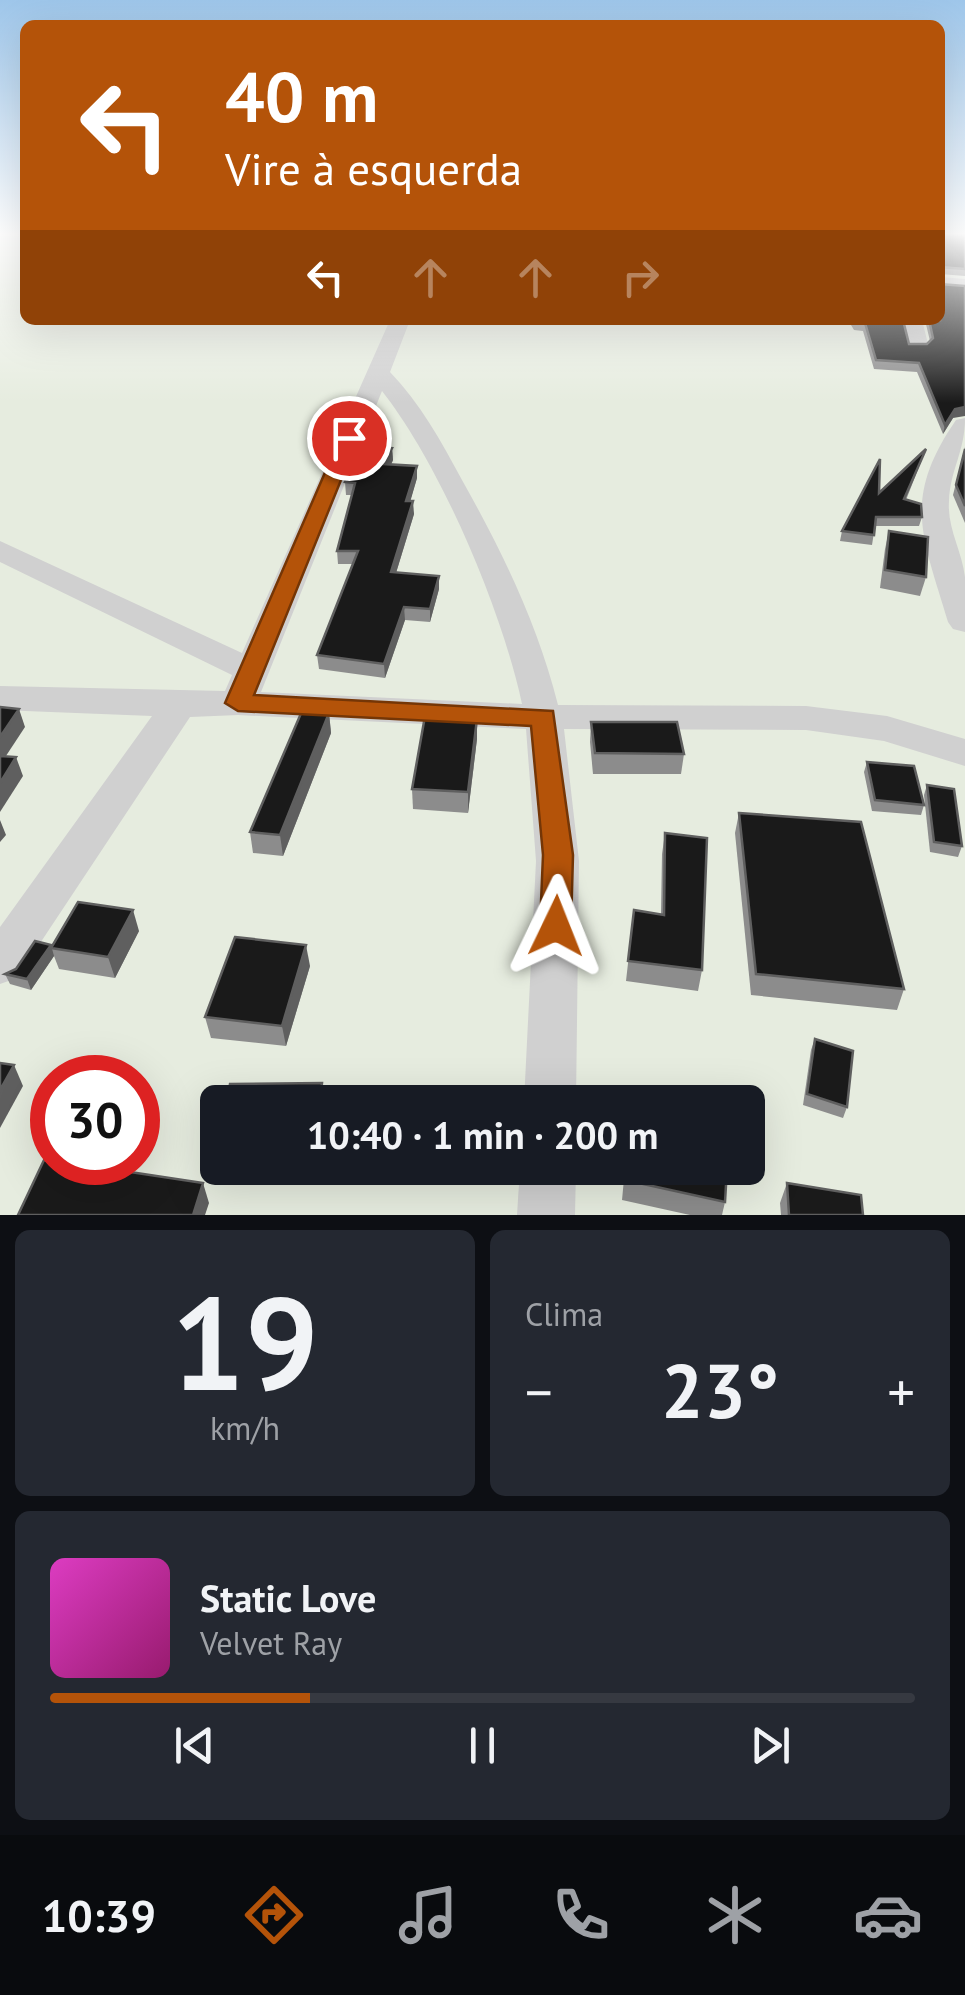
<!DOCTYPE html>
<html lang="pt">
<head>
<meta charset="utf-8">
<style>
	:root { --surface:#171b24; --page:#242831; --text:#f1f3f6; --muted:#9ea1a6; --line:#363941; --accent:#b45309 }
	body { margin:0; font-family:"PT Sans",sans-serif; background:var(--page); color:var(--text); height:100vh; display:flex; flex-direction:column; font-size:38px; white-space:nowrap }
	* { box-sizing:border-box; margin:0 }
	p { font-size:32px; color:var(--muted) }
	.icon { flex:none; width:55px; height:55px; fill:none; stroke:currentColor; stroke-width:2; stroke-linecap:round; stroke-linejoin:round }
	.map { position:relative; height:1215px; overflow:hidden }
	.panel { display:flex; flex-direction:column; gap:15px; padding:15px; background:#0d0f14; flex:1 }
	.panel>* { flex:none }
	.top-card { position:absolute; left:20px; top:20px; width:925px; height:305px; border-radius:15px; box-shadow:0 10px 40px #0002; background:#b45309; color:#fff; overflow:hidden }
	.speed { position:absolute; left:30px; top:1055px; display:flex; gap:20px; font-size:50px; font-weight:700; text-align:center }
	.speed>* { display:grid; place-content:center; width:130px; height:130px; border-radius:50%; background:var(--surface); box-shadow:0 10px 40px #0002; line-height:1 }
	.speed .limit { border:15px solid #d22; background:#fff; color:#111 }
	.pin { position:absolute; display:grid; place-items:center; width:85px; height:85px; color:#fff; margin:-42px; border:5px solid #fff; border-radius:50%; box-shadow:0 2px 10px #0007 }
	.me { position:absolute; width:110px; margin:-55px; rotate:2deg; stroke-linejoin:round; filter:drop-shadow(0 0 8px #0008) }
	.turn { display:flex; align-items:center; gap:35px; height:210px; padding:0 40px; font-size:45px }
	.turn .icon { width:130px; height:130px; stroke-width:2.5 }
	.turn b { display:block; font-size:70px; line-height:85px }
	.lanes { display:flex; align-items:center; height:95px; padding:0 40px; background:#0003; justify-content:center; gap:50px; direction:ltr }
	.lanes .off { opacity:.35 }
	.big { font-size:75px; font-weight:800; line-height:1.1 }
	.panel .widget { flex:1; display:flex; flex-direction:column; justify-content:center; gap:15px; min-width:0; padding:0 35px; border-radius:15px; background:var(--page) }
	.panel .dial { align-items:center; gap:0 }
	.dial b { font-size:130px; line-height:1 }
	.song { display:flex; align-items:center; gap:30px }
	.cover { width:120px; height:120px; border-radius:15px; background:linear-gradient(135deg,hsl(310 70% 55%),hsl(320 70% 35%)) }
	.played { height:10px; border-radius:5px; background:linear-gradient(90deg,var(--accent) 30%,var(--line) 30%) }
	.keys { display:flex; justify-content:space-around; direction:ltr }
	.heat { display:flex; justify-content:space-between; align-items:center; font-size:55px; direction:ltr }
	.panel .tiles { flex:1; display:grid; gap:15px; grid-template-columns:1fr 1fr }
	.widget:last-child { grid-column:span 2 }
	.trip { position:absolute; left:200px; top:1085px; width:565px; height:100px; border-radius:15px; background:var(--surface); box-shadow:0 10px 40px #0002; font-weight:800; line-height:100px; text-align:center }
	.tab-bar { display:flex; height:160px; justify-content:space-around; align-items:center; background:#090b0e; color:var(--muted) }
	.tab-bar .icon { width:70px; height:70px }
	.tab-bar .selected { color:var(--accent) }
	.tab-bar b { font-size:45px; color:var(--text) }
	.map>svg:first-child { display:block }
</style>
</head>
<body>
<div class="map">
<svg width="965" height="1215" viewBox="0 0 965 1215">
	<rect width="100%" height="100%" fill="#fff"/>
	<path fill="#e6ecdf" fill-rule="evenodd" d="M0,233H25V320H940V233H965V1215H0ZM52,1078H138V1162H52ZM218,1102H748V1168H218Z"/>
	<g fill="none" stroke-linecap="round" stroke-linejoin="round">
		<g fill="#d0d0d0" fill-rule="evenodd">
			<path d="M940,277L965,279V291L940,289Z"/>
			<path d="M390,320H410L390,372C420,403 441,441 462,480C502,551 538,625 558,705L806,706L887,716L965,739V766L884,741L806,730L564,729L579,861L576,1102H524L536,861L526,729L238,715L190,717L17,978L0,984V927L152,716L0,710V686L225,691L232,675L0,562V541L242,653ZM382,391C441,466 502,610 522,704L261,692Z"/>
			<path d="M902,320H922L928,344L925,349H909Z"/>
			<path d="M965,418C965,452 950,470 949,501C947,528 962,551 965,577C965,595 965,614 965,632L953,629L948,622C923,537 901,500 956,420Z"/>
			<path d="M520,1168H576L575,1215H517Z"/>
		</g>
	</g>
	<g fill="#8c8c8c">
		<path d="M940,233H965V276L940,274Z"/>
		<path d="M848,320H903L909,344H927L930,341L925,320H940L953,418L943,434L917,372L874,369L863,331L854,330Z"/>
		<path d="M965,447V523L953,495Z"/>
		<path d="M392,448L393,460L391,465L417,478L410,501L414,514L396,573L439,589L430,622L405,620L385,678L319,669L317,655L353,564H338L337,551L352,495H346L345,482Z"/>
		<path d="M926,449L906,500L922,517L919,526H875L872,545L840,541L842,531L879,493Z"/>
		<path d="M889,531L926,577L920,596L880,588L885,549Z"/>
		<path d="M329,713L331,733L283,856L253,853L250,832Z"/>
		<path d="M477,719V739L468,813L413,809L412,789Z"/>
		<path d="M591,722L684,754L681,774H593L590,742Z"/>
		<path d="M867,762L924,805L921,815L872,811L864,772Z"/>
		<path d="M927,785L962,846L958,857L930,852L924,795Z"/>
		<path d="M739,813L904,989L897,1010L751,995L735,833Z"/>
		<path d="M665,833L702,970L698,991L626,981L634,910L661,914L662,854Z"/>
		<path d="M139,931L115,978L59,969L54,956L31,990L10,984L5,974L16,969L51,945V947Z"/>
		<path d="M310,966L286,1046L211,1038L205,1017Z"/>
		<path d="M815,1039L847,1107L843,1118L803,1105L811,1050Z"/>
		<path d="M218,1152V1168H295L293,1184L221,1185L215,1165Z"/>
		<path d="M625,1168H727L725,1202L722,1215H690L622,1200Z"/>
		<path d="M787,1183L863,1215H781L780,1203Z"/>
	</g>
	<g fill="#5f5f5f">
		<path d="M965,407V416L953,418L943,434L945,425L955,409Z"/>
		<path d="M392,448L393,460L385,477L384,464Z"/>
		<path d="M417,466V478L407,513L406,501Z"/>
		<path d="M413,501L414,514L392,586L391,572Z"/>
		<path d="M439,576V589L430,622V609Z"/>
		<path d="M404,607L405,620L385,678L384,664Z"/>
		<path d="M19,709L25,727L0,765V737Z"/>
		<path d="M329,713L331,733L283,856L280,835Z"/>
		<path d="M477,719V739L468,813V792Z"/>
		<path d="M16,757L23,776L0,812V783Z"/>
		<path d="M0,820L6,835L0,842Z"/>
		<path d="M133,910L139,931L115,978L108,957Z"/>
		<path d="M51,945L54,956L31,990L27,979Z"/>
		<path d="M306,945L310,966L286,1046L282,1026Z"/>
		<path d="M14,1065L23,1086L0,1128V1090Z"/>
		<path d="M322,1083L325,1102H320Z"/>
		<path d="M289,1168H295L293,1184Z"/>
		<path d="M203,1183L209,1203L205,1215H193Z"/>
	</g>
	<g fill="#1a1a1a" stroke="#5f5f5f" stroke-width="2.5">
		<path d="M940,233H965V269L940,267Z"/>
		<path d="M940,284L965,286V407L955,409L945,425L919,363L876,360L865,323L856,322L854,320H903L909,344H927L933,338L929,320H940Z"/>
		<path d="M363,446L392,448L384,464L417,466L406,501H413L391,572L439,576L430,609L404,607L384,664L317,655L358,551H337L355,483L345,482Z"/>
		<path d="M926,449L904,499L921,504L922,517H876L874,535L842,531L880,459L879,493Z"/>
		<path d="M965,449V506L956,485Z"/>
		<path d="M889,531L928,537L926,577L885,570Z"/>
		<path d="M0,707L19,709L0,737Z"/>
		<path d="M302,711L329,713L280,835L250,832Z"/>
		<path d="M425,716L477,719L468,792L412,789Z"/>
		<path d="M591,722H677L684,754L595,753Z"/>
		<path d="M0,756L16,757L0,783Z"/>
		<path d="M867,762L914,766L924,805L875,800Z"/>
		<path d="M927,785L954,789L962,846L934,842Z"/>
		<path d="M739,813L861,822L904,989L756,974Z"/>
		<path d="M665,833L707,838L702,970L628,961L634,910L664,915Z"/>
		<path d="M78,902L133,910L108,957L51,948Z"/>
		<path d="M235,937L306,945L282,1026L205,1017Z"/>
		<path d="M35,941L51,945L27,979L5,974L16,969Z"/>
		<path d="M815,1039L853,1051L847,1107L807,1094Z"/>
		<path d="M0,1063L14,1065L0,1090Z"/>
		<path d="M322,1083L320,1102H227L230,1084Z"/>
		<path d="M44,1160L52,1161V1162H64L203,1183L193,1215H18Z"/>
		<path d="M626,1168H727L725,1202L625,1180Z"/>
		<path d="M787,1183L861,1195L863,1215H789Z"/>
	</g>
	<linearGradient id="sky" x2="0" y2="1"><stop stop-color="#9ec6ea"/><stop offset="0.58" stop-color="#fff"/><stop offset="1" stop-color="#fff" stop-opacity="0"/></linearGradient>
	<rect width="965" height="403" fill="url(#sky)"/>
	<path fill="#b45309" stroke="#753606" stroke-width="2.5" d="M349,433L358,438L254,695L553,711L573,855L571,926L567,935L556,939L544,935L540,926L543,855L531,726L238,711L225,703L340,438Z"/>
</svg>
<div class="speed"><div class="limit">30</div></div>
<div class="pin" style="left:349px;top:438px;background:#d93025"><svg class="icon" aria-label="arrive" viewBox="0 0 24 24"><path d="M6 21V4h12l-3 4 3 4H6"/></svg></div>
<svg class="me" style="left:556px;top:926px" viewBox="-20 -20 40 40"><path d="M0-17L14 15 0 8-14 15z" fill="#b45309" stroke="#fff" stroke-width="4"/></svg>
<div class="trip">10:40 · 1 min · 200 m</div>
<div class="top-card">
<div class="turn"><svg class="icon" aria-label="left" viewBox="0 0 24 24"><path d="M17 20v-9H6M10 6l-5 5 5 5"/></svg><div><b>40 m</b>Vire à esquerda</div></div>
<div class="lanes"><svg class="icon" aria-label="left" viewBox="0 0 24 24"><path d="M17 20v-9H6M10 6l-5 5 5 5"/></svg><svg class="icon off" aria-label="ahead" viewBox="0 0 24 24"><path d="M12 20V5M6 11l6-6 6 6"/></svg><svg class="icon off" aria-label="ahead" viewBox="0 0 24 24"><path d="M12 20V5M6 11l6-6 6 6"/></svg><svg class="icon off" aria-label="right" viewBox="0 0 24 24"><path d="M7 20v-9h11M14 6l5 5-5 5"/></svg></div>
</div>
</div>
<section class="panel">
<div class="tiles">
<div class="widget dial"><b>19</b><p>km/h</p></div>
<div class="widget"><p>Clima</p>
<div class="heat"><a>−</a><b class="big">23°</b><a>+</a></div>
</div>
<div class="widget">
<div class="song"><i class="cover"></i><div><b>Static Love</b><p>Velvet Ray</p></div></div>
<div class="played"></div>
<div class="keys"><svg class="icon" aria-label="previous" viewBox="0 0 24 24"><path d="M18 5L8 12l10 7zM5 5v14"/></svg><svg class="icon" aria-label="pause" viewBox="0 0 24 24"><path d="M8 5v14M16 5v14"/></svg><svg class="icon" aria-label="next" viewBox="0 0 24 24"><path d="M6 5l10 7-10 7zM19 5v14"/></svg></div>
</div>
</div>
</section>
<nav class="tab-bar">
<b>10:39</b>
<svg class="icon selected" aria-label="directions" viewBox="0 0 24 24"><path d="M12 3l9 9-9 9-9-9zM9 14v-3h6M13 9l2 2-2 2"/></svg>
<svg class="icon" aria-label="music" viewBox="0 0 24 24"><path d="M9 18V5l10-2v13"/><circle cx="6" cy="18" r="3"/><circle cx="16" cy="16" r="3"/></svg>
<svg class="icon" aria-label="phone" viewBox="0 0 24 24"><path d="M5 4h4l2 5-3 2q2 4 5 5l2-3 5 2v4C11 20 4 13 5 4z"/></svg>
<svg class="icon" aria-label="climate" viewBox="0 0 24 24"><path d="M12 3v18M4 7l16 10M4 17L20 7"/></svg>
<svg class="icon" aria-label="car" viewBox="0 0 24 24"><path d="M5 17H2v-5l4-1 3-4h7l3 4 3 1v5h-3M9 17h6M6 11h13"/><circle cx="7" cy="17" r="2"/><circle cx="17" cy="17" r="2"/></svg>
</nav>
</body>
</html>
